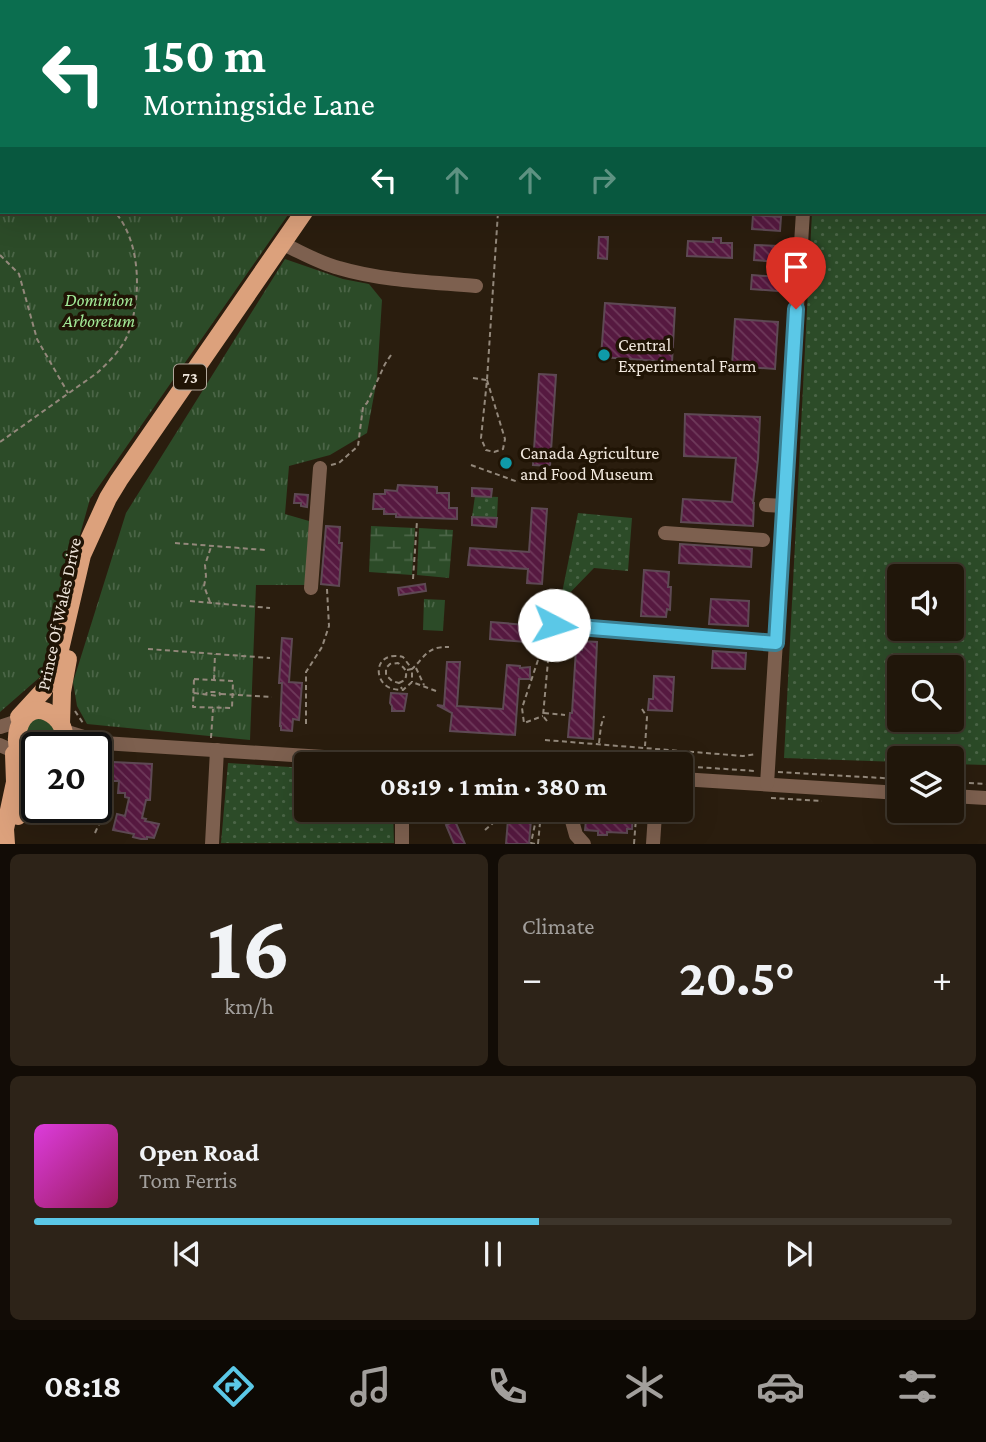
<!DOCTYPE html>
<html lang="en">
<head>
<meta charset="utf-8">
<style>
	:root { --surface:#20160a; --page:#2d2318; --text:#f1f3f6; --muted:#a29f9c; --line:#3d352b; --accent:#5bc8e7 }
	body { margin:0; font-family:"Crimson Pro",serif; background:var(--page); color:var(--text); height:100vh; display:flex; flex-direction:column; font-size:26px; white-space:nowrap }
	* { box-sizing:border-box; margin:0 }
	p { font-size:23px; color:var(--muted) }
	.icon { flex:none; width:38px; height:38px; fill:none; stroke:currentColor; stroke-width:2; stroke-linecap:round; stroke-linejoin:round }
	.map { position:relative; height:844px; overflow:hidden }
	.details { display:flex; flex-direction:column; gap:10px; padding:10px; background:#120c06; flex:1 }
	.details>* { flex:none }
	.hud { position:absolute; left:0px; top:0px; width:987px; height:214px; box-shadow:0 7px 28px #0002,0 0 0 2px var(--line); background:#0b6e4f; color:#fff; overflow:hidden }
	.buttons { position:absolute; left:887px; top:564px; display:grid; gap:14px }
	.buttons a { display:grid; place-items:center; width:77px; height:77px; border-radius:7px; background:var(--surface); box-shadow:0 7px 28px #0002,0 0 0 2px var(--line); font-size:35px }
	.speed { position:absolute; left:21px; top:732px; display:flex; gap:14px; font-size:35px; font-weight:700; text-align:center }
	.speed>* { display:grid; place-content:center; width:91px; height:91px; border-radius:50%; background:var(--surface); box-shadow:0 7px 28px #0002,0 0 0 2px var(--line); line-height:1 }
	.speed .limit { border:4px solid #111; border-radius:10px; background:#fff; color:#111 }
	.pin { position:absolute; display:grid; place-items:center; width:60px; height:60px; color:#fff; margin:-72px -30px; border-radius:50% 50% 50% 0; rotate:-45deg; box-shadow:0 0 7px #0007 }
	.pin .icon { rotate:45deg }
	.me { position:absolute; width:77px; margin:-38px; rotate:95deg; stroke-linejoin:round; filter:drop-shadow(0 0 5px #0008) }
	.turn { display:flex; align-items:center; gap:24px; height:147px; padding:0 28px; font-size:32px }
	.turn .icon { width:91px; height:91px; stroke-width:2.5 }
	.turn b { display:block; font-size:49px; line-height:60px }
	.lanes { display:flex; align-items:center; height:66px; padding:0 28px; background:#0003; justify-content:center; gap:35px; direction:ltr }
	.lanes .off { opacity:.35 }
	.big { font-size:52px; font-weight:700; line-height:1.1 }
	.details .card { flex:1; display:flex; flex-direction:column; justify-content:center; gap:10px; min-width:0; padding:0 24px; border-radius:10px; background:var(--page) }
	.details .dial { align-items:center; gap:0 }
	.dial b { font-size:91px; line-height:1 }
	.song { display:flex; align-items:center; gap:21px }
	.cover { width:84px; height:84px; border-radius:10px; background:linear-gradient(135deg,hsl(300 70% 55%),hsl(330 70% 35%)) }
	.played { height:7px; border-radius:4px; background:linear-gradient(90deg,var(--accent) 55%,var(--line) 55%) }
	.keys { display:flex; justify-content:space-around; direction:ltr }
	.heat { display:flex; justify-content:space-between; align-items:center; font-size:38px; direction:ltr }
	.details .tiles { flex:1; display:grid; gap:10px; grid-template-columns:1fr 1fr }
	.card:last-child { grid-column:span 2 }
	.trip { position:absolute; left:294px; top:752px; width:399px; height:70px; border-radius:7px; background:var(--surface); box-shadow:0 7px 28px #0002,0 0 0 2px var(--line); font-weight:700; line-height:70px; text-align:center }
	.tab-bar { display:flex; height:112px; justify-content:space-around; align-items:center; background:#0d0904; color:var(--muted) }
	.tab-bar .icon { width:49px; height:49px }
	.tab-bar .active { color:var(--accent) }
	.tab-bar b { font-size:32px; color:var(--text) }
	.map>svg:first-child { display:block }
</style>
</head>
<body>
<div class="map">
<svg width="986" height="844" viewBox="0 0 986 844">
	<defs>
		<pattern id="grass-dots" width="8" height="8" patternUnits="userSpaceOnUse" patternTransform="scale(1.75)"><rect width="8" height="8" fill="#2c4b28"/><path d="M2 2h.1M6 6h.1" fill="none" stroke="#4b6547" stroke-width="1.8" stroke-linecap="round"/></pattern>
		<pattern id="wetland-marsh" width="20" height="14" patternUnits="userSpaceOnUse" patternTransform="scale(1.75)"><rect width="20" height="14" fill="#2c4b28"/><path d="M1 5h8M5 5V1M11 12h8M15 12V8" fill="none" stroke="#4b6547"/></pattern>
		<pattern id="park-tufts" width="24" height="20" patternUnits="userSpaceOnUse" patternTransform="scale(1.75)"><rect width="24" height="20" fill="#2c4b28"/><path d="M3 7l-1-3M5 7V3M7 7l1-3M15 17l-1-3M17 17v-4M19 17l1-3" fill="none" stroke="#4b6547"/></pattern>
		<pattern id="building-back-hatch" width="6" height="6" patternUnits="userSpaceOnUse" patternTransform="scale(1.75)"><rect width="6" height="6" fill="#561940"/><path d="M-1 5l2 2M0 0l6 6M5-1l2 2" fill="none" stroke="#6f3a5b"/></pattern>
	</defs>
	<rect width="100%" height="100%" fill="#2a1d0e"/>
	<g fill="url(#grass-dots)" fill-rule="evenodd">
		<path d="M812,212H955L986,214V765L952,764V758H900L899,762L784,758ZM900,576H952V628H900ZM900,667H952V719H900Z"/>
		<path d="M475,496L498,497L497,518L472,517Z"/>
		<path d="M578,513L632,518L628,571L594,568L560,603Z"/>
		<path d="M228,763L306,768V810H393L394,843H221Z"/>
	</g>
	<g fill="url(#wetland-marsh)">
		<path d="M371,526L415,528L412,575L369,572Z"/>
		<path d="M419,528L453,530L449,578L417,575Z"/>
	</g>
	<g fill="url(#park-tufts)">
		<path d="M0,0H435L434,2H2V212H290L90,499L40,677L0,712Z"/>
		<path d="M285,259L343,279L369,284L382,300L377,379L367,433L330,455L289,466L285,514L309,521L307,585H256L250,740L87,724L77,706L73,682L126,513Z"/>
		<path d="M424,599L445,600L443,631L423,630Z"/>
	</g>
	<path fill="#2c4b28" d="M39,716L57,729V747H37V759L26,757L20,724Z"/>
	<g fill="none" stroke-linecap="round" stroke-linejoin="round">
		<g stroke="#484c52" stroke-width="2.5">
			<path d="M4,0L7,2"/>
			<path d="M73,2L74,0"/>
		</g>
	</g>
	<g fill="url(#building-back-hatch)" stroke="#5e4954" stroke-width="2">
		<path d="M753,215L781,217L780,231L752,229Z"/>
		<path d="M599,237H608L607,259L598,258Z"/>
		<path d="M713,238H721V243H732V258L687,256L688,241L713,242Z"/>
		<path d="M755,245L779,246L778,262L754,260Z"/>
		<path d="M752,275L778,277L777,291L751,289Z"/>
		<path d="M605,303L675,308L672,362L601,357Z"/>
		<path d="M735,319L778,322L775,369L732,366Z"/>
		<path d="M539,374L556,375L550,466L533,465Z"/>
		<path d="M685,414L760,417L758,459L753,503H754L753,526L681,522L683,499L732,502L736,458L684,456Z"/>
		<path d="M398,485L437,487V493H449V508H457V519L396,517V514H384V509H373L374,494H385V490L397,491Z"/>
		<path d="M472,488L492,489L491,497L472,496Z"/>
		<path d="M295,494L308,495L307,507L301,506V503H294Z"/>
		<path d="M532,508L547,509L542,584L527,583L528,569L468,565L470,548L529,552Z"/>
		<path d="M472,517L497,518L496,527L472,525Z"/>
		<path d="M326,526L340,527L339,543H342L339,586L321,584Z"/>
		<path d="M680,544L752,549L751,567L679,563Z"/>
		<path d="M644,570L669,572L668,587H671L670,610L667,609L666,617L641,616Z"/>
		<path d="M425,584L426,591L399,595L398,588Z"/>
		<path d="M711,599L749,601L748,626L709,624Z"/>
		<path d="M491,622L538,626L537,643L490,639Z"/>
		<path d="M282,638L292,639L289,682L302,683L299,720L293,719L292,731L281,730V726H280L282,683H279Z"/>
		<path d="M582,641L597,642L593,739L568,737L570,713H572L576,649L582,650Z"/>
		<path d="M713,651L746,653L745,669L712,668Z"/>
		<path d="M447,662H460L457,706L503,709L507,665L520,666V668L530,667V679H519L515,735L450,731L452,713L437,705L444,706Z"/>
		<path d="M654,676L674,677L672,711L648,710L649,699H653Z"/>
		<path d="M391,693L407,694L404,711H392V706L390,703Z"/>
		<path d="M113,762L152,764L150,800H146L142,818L146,819L145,821L159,824L154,838L147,837V839H141L133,837L134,834L113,830L117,814L125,816L129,798L125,797V793H118L119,781H112Z"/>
		<path d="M505,810H535L534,820H531L529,844H506L508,819H505Z"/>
		<path d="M587,810H633L632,829H627V833L607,832V835H598V831L585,830Z"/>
		<path d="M455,821L465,844H454L446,825Z"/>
	</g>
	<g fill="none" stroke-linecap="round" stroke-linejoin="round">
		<g stroke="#93887b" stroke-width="2" stroke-dasharray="5 3.5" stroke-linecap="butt">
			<path d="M204,0L209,2"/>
			<path d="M242,0L243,2"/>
			<path d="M428,0L431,2"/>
			<path d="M130,2L132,0"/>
			<path d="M217,2L219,0"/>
			<path d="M319,2L320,0"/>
			<path d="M0,182H2"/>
			<path d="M0,255L19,274L37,339L68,393"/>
			<path d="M473,378L486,380"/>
			<path d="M487,380L505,439L503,449L494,452L486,450L481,438L487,380L498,212"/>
			<path d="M0,442L97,373C109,362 122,349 128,334C142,297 141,242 115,212"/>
			<path d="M331,465L339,463L358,446L363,407L367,403L385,364L391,355"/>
			<path d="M471,465L518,482"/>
			<path d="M175,543L265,550"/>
			<path d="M413,579L417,521"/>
			<path d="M190,601L270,608"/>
			<path d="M210,602L204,586L206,576L205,565L211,547"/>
			<path d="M148,649L270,658"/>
			<path d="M538,660L522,708L524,723L543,716"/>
			<path d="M416,668L424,685"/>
			<path d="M407,670L412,669V682"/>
			<path d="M194,679L233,681L232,708L193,707Z"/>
			<path d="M214,680L215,654"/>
			<path d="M399,683L405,680C408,671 405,668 398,663L390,664L386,668V675L392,681L399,683L402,689"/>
			<path d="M436,691L412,682L403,690C400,690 392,689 390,688C372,680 375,650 403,657L412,669C425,657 427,646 449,647"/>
			<path d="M194,693L218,696L221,694L218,692H207L206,694"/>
			<path d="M221,694L272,697"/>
			<path d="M642,709L647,717L645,746"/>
			<path d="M75,711L83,723"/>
			<path d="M544,713L565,715"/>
			<path d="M547,721L543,716L548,661"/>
			<path d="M306,724V672L322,647L329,626L327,589"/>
			<path d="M211,738L213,709"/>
			<path d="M545,740L743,756L756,754"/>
			<path d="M599,743L601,726L604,716"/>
			<path d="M554,758L664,765"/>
			<path d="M681,766L755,771"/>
			<path d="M778,772L900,779"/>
			<path d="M952,782L986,784"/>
			<path d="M771,798L822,801"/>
			<path d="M541,810V812H555"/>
			<path d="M485,830L502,815L503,810"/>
			<path d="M95,833L99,824L106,756"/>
			<path d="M535,844L531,843L538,810"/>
			<path d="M538,844L541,812"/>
			<path d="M634,844L636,818"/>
		</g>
		<g stroke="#7d604f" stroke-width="14">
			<path d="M815,2V0"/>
			<path d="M985,203H986"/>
			<path d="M283,244C301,252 319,263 339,268C383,281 430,282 476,286"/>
			<path d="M766,505L784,506"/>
			<path d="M665,533L763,540"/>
			<path d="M311,588L320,468"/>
			<path d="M554,625L776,643"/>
			<path d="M0,727L15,722"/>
			<path d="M64,731L103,743L449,765"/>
			<path d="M0,745L11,750"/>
			<path d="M541,765L542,757"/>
			<path d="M681,779L900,793"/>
			<path d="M767,784L803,212"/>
			<path d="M952,796L986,798"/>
			<path d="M402,810V844"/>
			<path d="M569,810L576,835L584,844"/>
			<path d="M643,810L655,814L653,844"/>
			<path d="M212,844L217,750"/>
		</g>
		<g stroke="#dca17c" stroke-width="18">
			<path d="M451,2L452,0"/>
			<path d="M19,717L43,691L56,667L82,555L108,498L119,480L304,212"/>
			<path d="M61,724L62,692L68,659"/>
			<path d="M37,766C0,759 19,688 55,717C64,725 66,736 63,747"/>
			<path d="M18,816L25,795L37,779"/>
			<path d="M6,844L5,829L15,782L14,754"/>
		</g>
	</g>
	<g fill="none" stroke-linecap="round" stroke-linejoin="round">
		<defs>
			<path id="route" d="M554,625L776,643L796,309"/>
		</defs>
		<use href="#route" stroke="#3b8296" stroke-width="18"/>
		<use href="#route" stroke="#5bc8e7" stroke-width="12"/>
	</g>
	<g fill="#0f9aa8" stroke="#201405" stroke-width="2.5">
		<circle cx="604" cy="355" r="7"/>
		<circle cx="506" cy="463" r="7"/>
	</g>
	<g text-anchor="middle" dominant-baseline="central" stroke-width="7" stroke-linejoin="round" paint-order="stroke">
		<rect fill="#201405" stroke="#b2a89c" stroke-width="2" x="174" y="364.5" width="32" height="25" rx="5"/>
		<g font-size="16" font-weight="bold" fill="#f0e7dd">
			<text x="190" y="377">73</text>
		</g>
		<g font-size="18" font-style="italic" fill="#a3eb98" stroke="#201405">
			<text x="99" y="300">Dominion<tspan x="99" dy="21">Arboretum</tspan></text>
		</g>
		<g font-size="18" fill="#f0e7dd" stroke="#201405" text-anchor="start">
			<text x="618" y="345">Central<tspan x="618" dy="21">Experimental Farm</tspan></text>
			<text x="520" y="453">Canada Agriculture<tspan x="520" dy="21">and Food Museum</tspan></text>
		</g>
		<g font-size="18" fill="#f0e7dd" stroke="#201405">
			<text transform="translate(59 614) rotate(-78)">Prince Of Wales Drive</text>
		</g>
	</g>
</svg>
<div class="buttons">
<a><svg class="icon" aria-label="sound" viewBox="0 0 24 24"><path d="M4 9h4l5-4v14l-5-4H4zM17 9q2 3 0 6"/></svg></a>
<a><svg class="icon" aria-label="search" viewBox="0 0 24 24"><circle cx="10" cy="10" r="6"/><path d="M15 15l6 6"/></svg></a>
<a><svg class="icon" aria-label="layers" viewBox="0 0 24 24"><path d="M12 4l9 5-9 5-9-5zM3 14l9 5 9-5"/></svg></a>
</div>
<div class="speed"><div class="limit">20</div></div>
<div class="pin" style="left:796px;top:309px;background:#d93025"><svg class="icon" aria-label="arrive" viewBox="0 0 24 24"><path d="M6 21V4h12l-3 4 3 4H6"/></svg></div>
<svg class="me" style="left:554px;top:625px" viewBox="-20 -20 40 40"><circle r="19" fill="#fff"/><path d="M0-13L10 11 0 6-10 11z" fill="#5bc8e7"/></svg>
<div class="trip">08:19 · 1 min · 380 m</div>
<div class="hud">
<div class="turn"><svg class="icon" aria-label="left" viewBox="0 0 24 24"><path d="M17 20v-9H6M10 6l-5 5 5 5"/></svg><div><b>150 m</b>Morningside Lane</div></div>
<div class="lanes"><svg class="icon" aria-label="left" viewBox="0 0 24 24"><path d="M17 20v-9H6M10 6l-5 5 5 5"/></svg><svg class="icon off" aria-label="ahead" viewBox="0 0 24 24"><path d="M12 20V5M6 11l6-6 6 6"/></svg><svg class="icon off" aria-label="ahead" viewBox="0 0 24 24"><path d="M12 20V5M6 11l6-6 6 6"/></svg><svg class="icon off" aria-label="right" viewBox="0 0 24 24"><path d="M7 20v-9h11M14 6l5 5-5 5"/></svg></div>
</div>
</div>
<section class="details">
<div class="tiles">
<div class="card dial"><b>16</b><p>km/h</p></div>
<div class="card"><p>Climate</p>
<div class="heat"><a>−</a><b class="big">20.5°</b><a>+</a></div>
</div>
<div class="card">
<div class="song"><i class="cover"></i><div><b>Open Road</b><p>Tom Ferris</p></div></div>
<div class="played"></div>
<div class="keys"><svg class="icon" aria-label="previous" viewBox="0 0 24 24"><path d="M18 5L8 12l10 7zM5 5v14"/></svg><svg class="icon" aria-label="pause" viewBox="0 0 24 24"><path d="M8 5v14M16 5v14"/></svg><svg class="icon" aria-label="next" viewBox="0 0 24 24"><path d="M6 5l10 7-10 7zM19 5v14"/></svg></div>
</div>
</div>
</section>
<nav class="tab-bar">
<b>08:18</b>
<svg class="icon active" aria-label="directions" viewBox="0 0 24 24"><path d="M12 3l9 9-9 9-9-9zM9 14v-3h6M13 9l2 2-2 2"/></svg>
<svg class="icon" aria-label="music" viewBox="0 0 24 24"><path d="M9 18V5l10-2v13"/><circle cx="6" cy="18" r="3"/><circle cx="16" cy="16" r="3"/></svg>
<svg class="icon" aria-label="phone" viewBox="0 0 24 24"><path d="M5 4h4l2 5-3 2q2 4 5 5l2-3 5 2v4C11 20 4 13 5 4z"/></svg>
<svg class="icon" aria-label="climate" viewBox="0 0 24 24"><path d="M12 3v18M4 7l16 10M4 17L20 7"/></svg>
<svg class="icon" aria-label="car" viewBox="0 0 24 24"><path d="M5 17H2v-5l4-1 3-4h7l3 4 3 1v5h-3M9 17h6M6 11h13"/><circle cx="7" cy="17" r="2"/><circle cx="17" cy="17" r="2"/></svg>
<svg class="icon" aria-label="filters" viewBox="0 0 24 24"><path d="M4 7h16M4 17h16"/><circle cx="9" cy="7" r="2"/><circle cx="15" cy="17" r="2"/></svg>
</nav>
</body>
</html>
